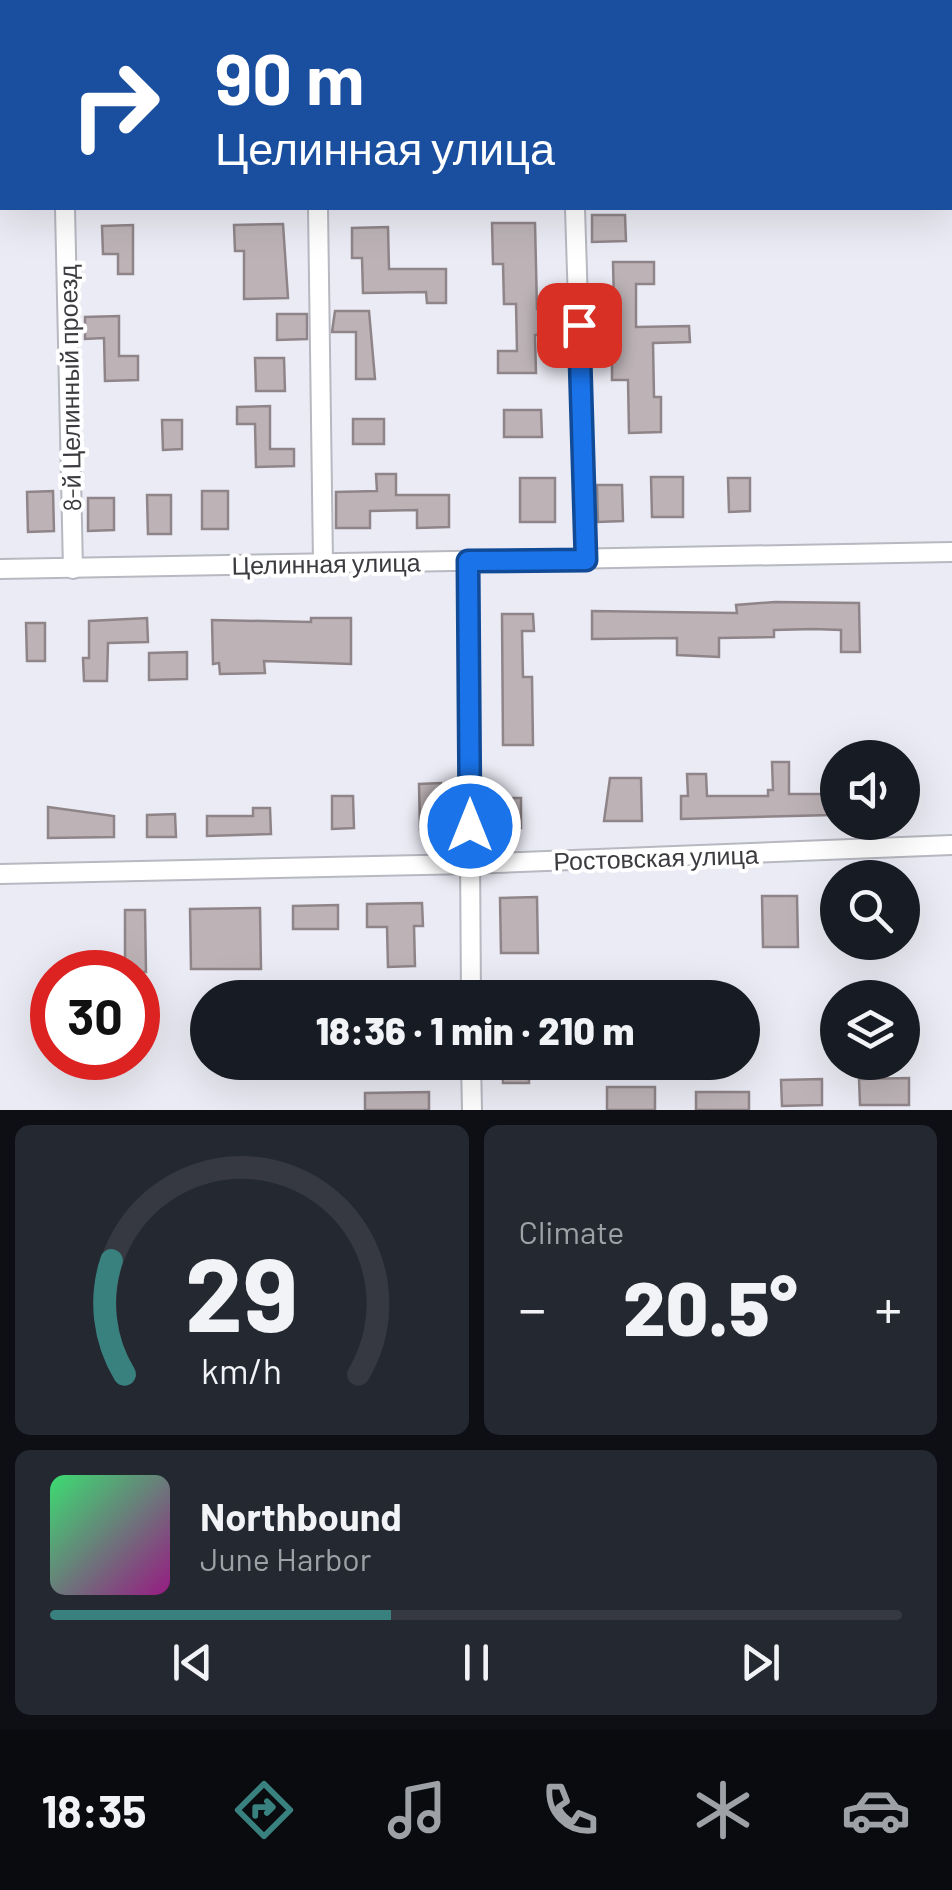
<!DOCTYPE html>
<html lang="en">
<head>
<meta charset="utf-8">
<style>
	:root { --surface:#171b24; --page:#242831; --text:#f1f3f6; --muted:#9ea1a6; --line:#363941; --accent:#39817e }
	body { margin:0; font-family:Barlow,sans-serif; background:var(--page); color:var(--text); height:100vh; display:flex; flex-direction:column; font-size:38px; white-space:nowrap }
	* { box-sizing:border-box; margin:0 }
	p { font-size:32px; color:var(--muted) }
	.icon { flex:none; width:55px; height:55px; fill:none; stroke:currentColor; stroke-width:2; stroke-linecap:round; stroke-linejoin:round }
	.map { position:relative; height:1110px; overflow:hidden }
	.side { display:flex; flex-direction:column; gap:15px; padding:15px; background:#0d0f14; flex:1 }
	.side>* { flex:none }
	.guide { position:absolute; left:0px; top:0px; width:952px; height:210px; box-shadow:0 10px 40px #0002; background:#1a4fa0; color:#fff; overflow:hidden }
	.fabs { position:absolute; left:820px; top:740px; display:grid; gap:20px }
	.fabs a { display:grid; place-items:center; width:100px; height:100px; border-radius:50%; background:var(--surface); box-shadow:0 10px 40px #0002; font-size:50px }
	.speed { position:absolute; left:30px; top:950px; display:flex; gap:20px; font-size:50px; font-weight:700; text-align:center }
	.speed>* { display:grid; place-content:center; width:130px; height:130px; border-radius:50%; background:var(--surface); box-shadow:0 10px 40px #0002; line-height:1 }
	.speed .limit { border:15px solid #d22; background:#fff; color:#111 }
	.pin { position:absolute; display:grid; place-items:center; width:85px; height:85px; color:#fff; margin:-42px; border-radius:20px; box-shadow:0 5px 15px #0006 }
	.me { position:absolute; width:110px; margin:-55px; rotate:0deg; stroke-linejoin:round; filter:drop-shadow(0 0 8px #0008) }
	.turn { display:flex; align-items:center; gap:35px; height:210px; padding:0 50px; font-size:45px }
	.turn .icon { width:130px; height:130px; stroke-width:2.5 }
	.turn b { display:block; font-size:70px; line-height:85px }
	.big { font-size:75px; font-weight:800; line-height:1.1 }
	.side .widget { flex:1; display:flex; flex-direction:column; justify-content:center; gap:15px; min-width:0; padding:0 35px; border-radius:15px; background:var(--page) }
	.side .dial { align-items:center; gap:0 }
	.dial svg { height:260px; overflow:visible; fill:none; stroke:var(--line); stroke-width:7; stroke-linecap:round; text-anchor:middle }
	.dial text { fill:var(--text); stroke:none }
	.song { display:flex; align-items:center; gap:30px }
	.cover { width:120px; height:120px; border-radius:15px; background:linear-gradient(135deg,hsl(140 70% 55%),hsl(310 70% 35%)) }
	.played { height:10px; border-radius:5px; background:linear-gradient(90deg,var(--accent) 40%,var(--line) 40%) }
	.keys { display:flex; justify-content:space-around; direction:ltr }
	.heat { display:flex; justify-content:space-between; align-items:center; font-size:55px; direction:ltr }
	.side .tiles { flex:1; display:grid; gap:15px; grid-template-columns:1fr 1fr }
	.widget:last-child { grid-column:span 2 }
	.trip { position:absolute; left:190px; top:980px; width:570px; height:100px; border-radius:50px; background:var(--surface); box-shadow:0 10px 40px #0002; font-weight:800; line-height:100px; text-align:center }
	.menu { display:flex; height:160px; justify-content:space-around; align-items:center; background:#090b0e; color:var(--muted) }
	.menu .icon { width:70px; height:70px }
	.menu .active { color:var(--accent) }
	.menu b { font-size:45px; color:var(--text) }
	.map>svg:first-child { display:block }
</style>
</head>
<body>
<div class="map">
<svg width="952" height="1110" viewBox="0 0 952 1110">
	<rect width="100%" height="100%" fill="#eaebf4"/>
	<g fill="#bdb3b7" stroke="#8f8589" stroke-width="2.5">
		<path d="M592,215H625L626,241L592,242Z"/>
		<path d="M492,223H535L537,309H549V335H535L536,373H498V351H517L516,304H504L503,264H493Z"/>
		<path d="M283,224L288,298L244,299V251H235L234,225Z"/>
		<path d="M133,225V274H118V254H103L102,226Z"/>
		<path d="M388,227L389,269H446V303H427L426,292L363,293L362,258H352V228Z"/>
		<path d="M613,262H654V284H636V327L689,326L690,342L653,343L654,397H661V432L629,433L628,380H612V338H592L590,304H614Z"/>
		<path d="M335,311H369L375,379H356V332H332Z"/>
		<path d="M277,314H307V339L277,340Z"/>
		<path d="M119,316V356H138V380L105,381L104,338L85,339V317Z"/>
		<path d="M255,358H284L285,391H256Z"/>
		<path d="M270,406V449H294V466L256,467L255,424H237V407Z"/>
		<path d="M504,410H541L542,437H504Z"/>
		<rect x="353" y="419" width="31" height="25"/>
		<path d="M162,420H182V449L163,450Z"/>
		<path d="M376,474H396V495H449V527L417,528V510L370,511V528H336V492L377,491Z"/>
		<path d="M651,477H683V517H652Z"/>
		<rect x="520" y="478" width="35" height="44"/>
		<path d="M728,478H750V511L729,512Z"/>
		<path d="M597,485H622L623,521L598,522Z"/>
		<path d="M53,491L54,531L28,532L27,492Z"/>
		<rect x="202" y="491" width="26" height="38"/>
		<path d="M147,495H171V534H148Z"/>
		<path d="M88,498H114V530L88,531Z"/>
		<path d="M775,602L859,603L860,652H841V630L814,629L774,630V637L719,638V657L677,655V638L592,639V611L737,613L736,605Z"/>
		<path d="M502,614H533L534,631H522L523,677H532L533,745H503Z"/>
		<path d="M147,618L148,642L108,643L107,681H84L83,658H89V621Z"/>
		<path d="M311,618H351V664L264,661L265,673L220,674L219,663L213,664L212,620L311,622Z"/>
		<path d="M26,623H45V661H27Z"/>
		<path d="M187,652V679L149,680V653Z"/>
		<path d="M772,762H789V794H830L831,815L681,819V796H688L687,774H706L707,796H768V790H773Z"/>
		<path d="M610,778H641L642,821H604Z"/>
		<path d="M441,783L442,830H420L419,784Z"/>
		<path d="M332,796H353L354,828L332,829Z"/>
		<path d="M498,798H521V828H499Z"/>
		<path d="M48,807L114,816V837L48,838Z"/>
		<path d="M253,808H270L271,834L207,836V816H253Z"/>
		<path d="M175,814L176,837H147V815Z"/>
		<path d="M762,896H797L798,947H763Z"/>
		<path d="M537,897L538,953H501L500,898Z"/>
		<path d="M422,903L423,926H414L415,966L388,967L387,927H367V904Z"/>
		<path d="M338,905V929H293V906Z"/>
		<path d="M260,908L261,969H191L190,909Z"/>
		<path d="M125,910H145L146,972H125Z"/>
		<path d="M502,1062H529V1083H503Z"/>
		<path d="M909,1078V1105H860L859,1079Z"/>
		<path d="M822,1079V1105L782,1106L781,1080Z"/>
		<rect x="607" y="1087" width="48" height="23"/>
		<path d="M429,1092V1110H365V1093Z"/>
		<rect x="696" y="1092" width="53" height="18"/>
	</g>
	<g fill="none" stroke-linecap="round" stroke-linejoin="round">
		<defs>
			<g id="minor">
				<path d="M60,0V2"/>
				<path d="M315,0V2"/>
				<path d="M568,0L569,2"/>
				<path d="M825,0V2"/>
				<path d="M950,33H952"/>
				<path d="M0,54H2"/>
				<path d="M65,208L73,569"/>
				<path d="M318,208L323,562"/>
				<path d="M575,208L586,560"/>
				<path d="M468,561L471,998"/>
				<path d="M0,569L952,552"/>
				<path d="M0,874L470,864L952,845"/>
				<path d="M471,1062L472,1110"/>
			</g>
		</defs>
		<use href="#minor" stroke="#b7b8c0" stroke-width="22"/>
		<use href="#minor" stroke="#fff" stroke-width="18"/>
	</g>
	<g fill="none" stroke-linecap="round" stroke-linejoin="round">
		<defs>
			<path id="route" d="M470,826L468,561L586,560L579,325"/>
		</defs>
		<use href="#route" stroke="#114b97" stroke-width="25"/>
		<use href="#route" stroke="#1a73e8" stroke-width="18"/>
	</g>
	<g text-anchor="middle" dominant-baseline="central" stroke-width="8" stroke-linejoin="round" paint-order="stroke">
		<g font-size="25" fill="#3c3c40" stroke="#fff">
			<text transform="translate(69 388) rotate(-91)">8-й Целинный проезд</text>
			<text transform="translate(326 563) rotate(-1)">Целинная улица</text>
			<text transform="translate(656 857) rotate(-2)">Ростовская улица</text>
		</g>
	</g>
</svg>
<div class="fabs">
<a><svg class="icon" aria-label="sound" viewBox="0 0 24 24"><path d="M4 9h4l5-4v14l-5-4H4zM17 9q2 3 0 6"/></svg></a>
<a><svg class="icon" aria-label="search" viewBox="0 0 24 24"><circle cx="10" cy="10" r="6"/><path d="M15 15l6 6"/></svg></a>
<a><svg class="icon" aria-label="layers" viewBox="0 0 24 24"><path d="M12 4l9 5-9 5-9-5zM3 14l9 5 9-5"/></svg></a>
</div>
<div class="speed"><div class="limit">30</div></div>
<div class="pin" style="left:579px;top:325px;background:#d93025"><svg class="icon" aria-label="arrive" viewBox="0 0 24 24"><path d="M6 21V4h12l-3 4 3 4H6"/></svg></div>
<svg class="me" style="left:470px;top:826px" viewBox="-20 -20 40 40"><circle r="17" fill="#1a73e8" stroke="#fff" stroke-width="3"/><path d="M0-11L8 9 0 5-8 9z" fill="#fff"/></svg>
<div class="trip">18:36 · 1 min · 210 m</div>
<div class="guide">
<div class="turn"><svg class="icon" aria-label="right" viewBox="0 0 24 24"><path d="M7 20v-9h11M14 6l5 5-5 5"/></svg><div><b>90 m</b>Целинная улица</div></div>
</div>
</div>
<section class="side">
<div class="tiles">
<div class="widget dial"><svg viewBox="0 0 100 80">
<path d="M14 69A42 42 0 1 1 86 69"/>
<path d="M14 69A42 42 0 0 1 10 34" stroke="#39817e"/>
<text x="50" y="56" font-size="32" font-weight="700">29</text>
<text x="50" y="72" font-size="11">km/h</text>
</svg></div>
<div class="widget"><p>Climate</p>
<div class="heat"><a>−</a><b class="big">20.5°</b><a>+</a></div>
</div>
<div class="widget">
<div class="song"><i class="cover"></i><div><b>Northbound</b><p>June Harbor</p></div></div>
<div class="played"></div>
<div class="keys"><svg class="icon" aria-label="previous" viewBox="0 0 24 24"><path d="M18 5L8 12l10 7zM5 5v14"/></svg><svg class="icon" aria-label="pause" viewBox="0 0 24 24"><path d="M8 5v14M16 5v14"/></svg><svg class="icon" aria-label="next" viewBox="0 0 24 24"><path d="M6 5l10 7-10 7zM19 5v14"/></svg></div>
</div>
</div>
</section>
<nav class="menu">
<b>18:35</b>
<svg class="icon active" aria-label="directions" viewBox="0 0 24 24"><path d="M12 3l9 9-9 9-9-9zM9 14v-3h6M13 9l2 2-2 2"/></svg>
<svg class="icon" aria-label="music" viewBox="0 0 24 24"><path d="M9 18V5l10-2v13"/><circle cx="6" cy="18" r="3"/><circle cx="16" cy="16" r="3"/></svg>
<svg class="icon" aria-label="phone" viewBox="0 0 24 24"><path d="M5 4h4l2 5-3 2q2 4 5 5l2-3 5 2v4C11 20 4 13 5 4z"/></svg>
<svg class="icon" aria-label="climate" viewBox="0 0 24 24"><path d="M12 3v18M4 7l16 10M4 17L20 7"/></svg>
<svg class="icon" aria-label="car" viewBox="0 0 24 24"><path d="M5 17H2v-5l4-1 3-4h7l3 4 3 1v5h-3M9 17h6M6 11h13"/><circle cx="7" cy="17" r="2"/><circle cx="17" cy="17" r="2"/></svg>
</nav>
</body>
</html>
